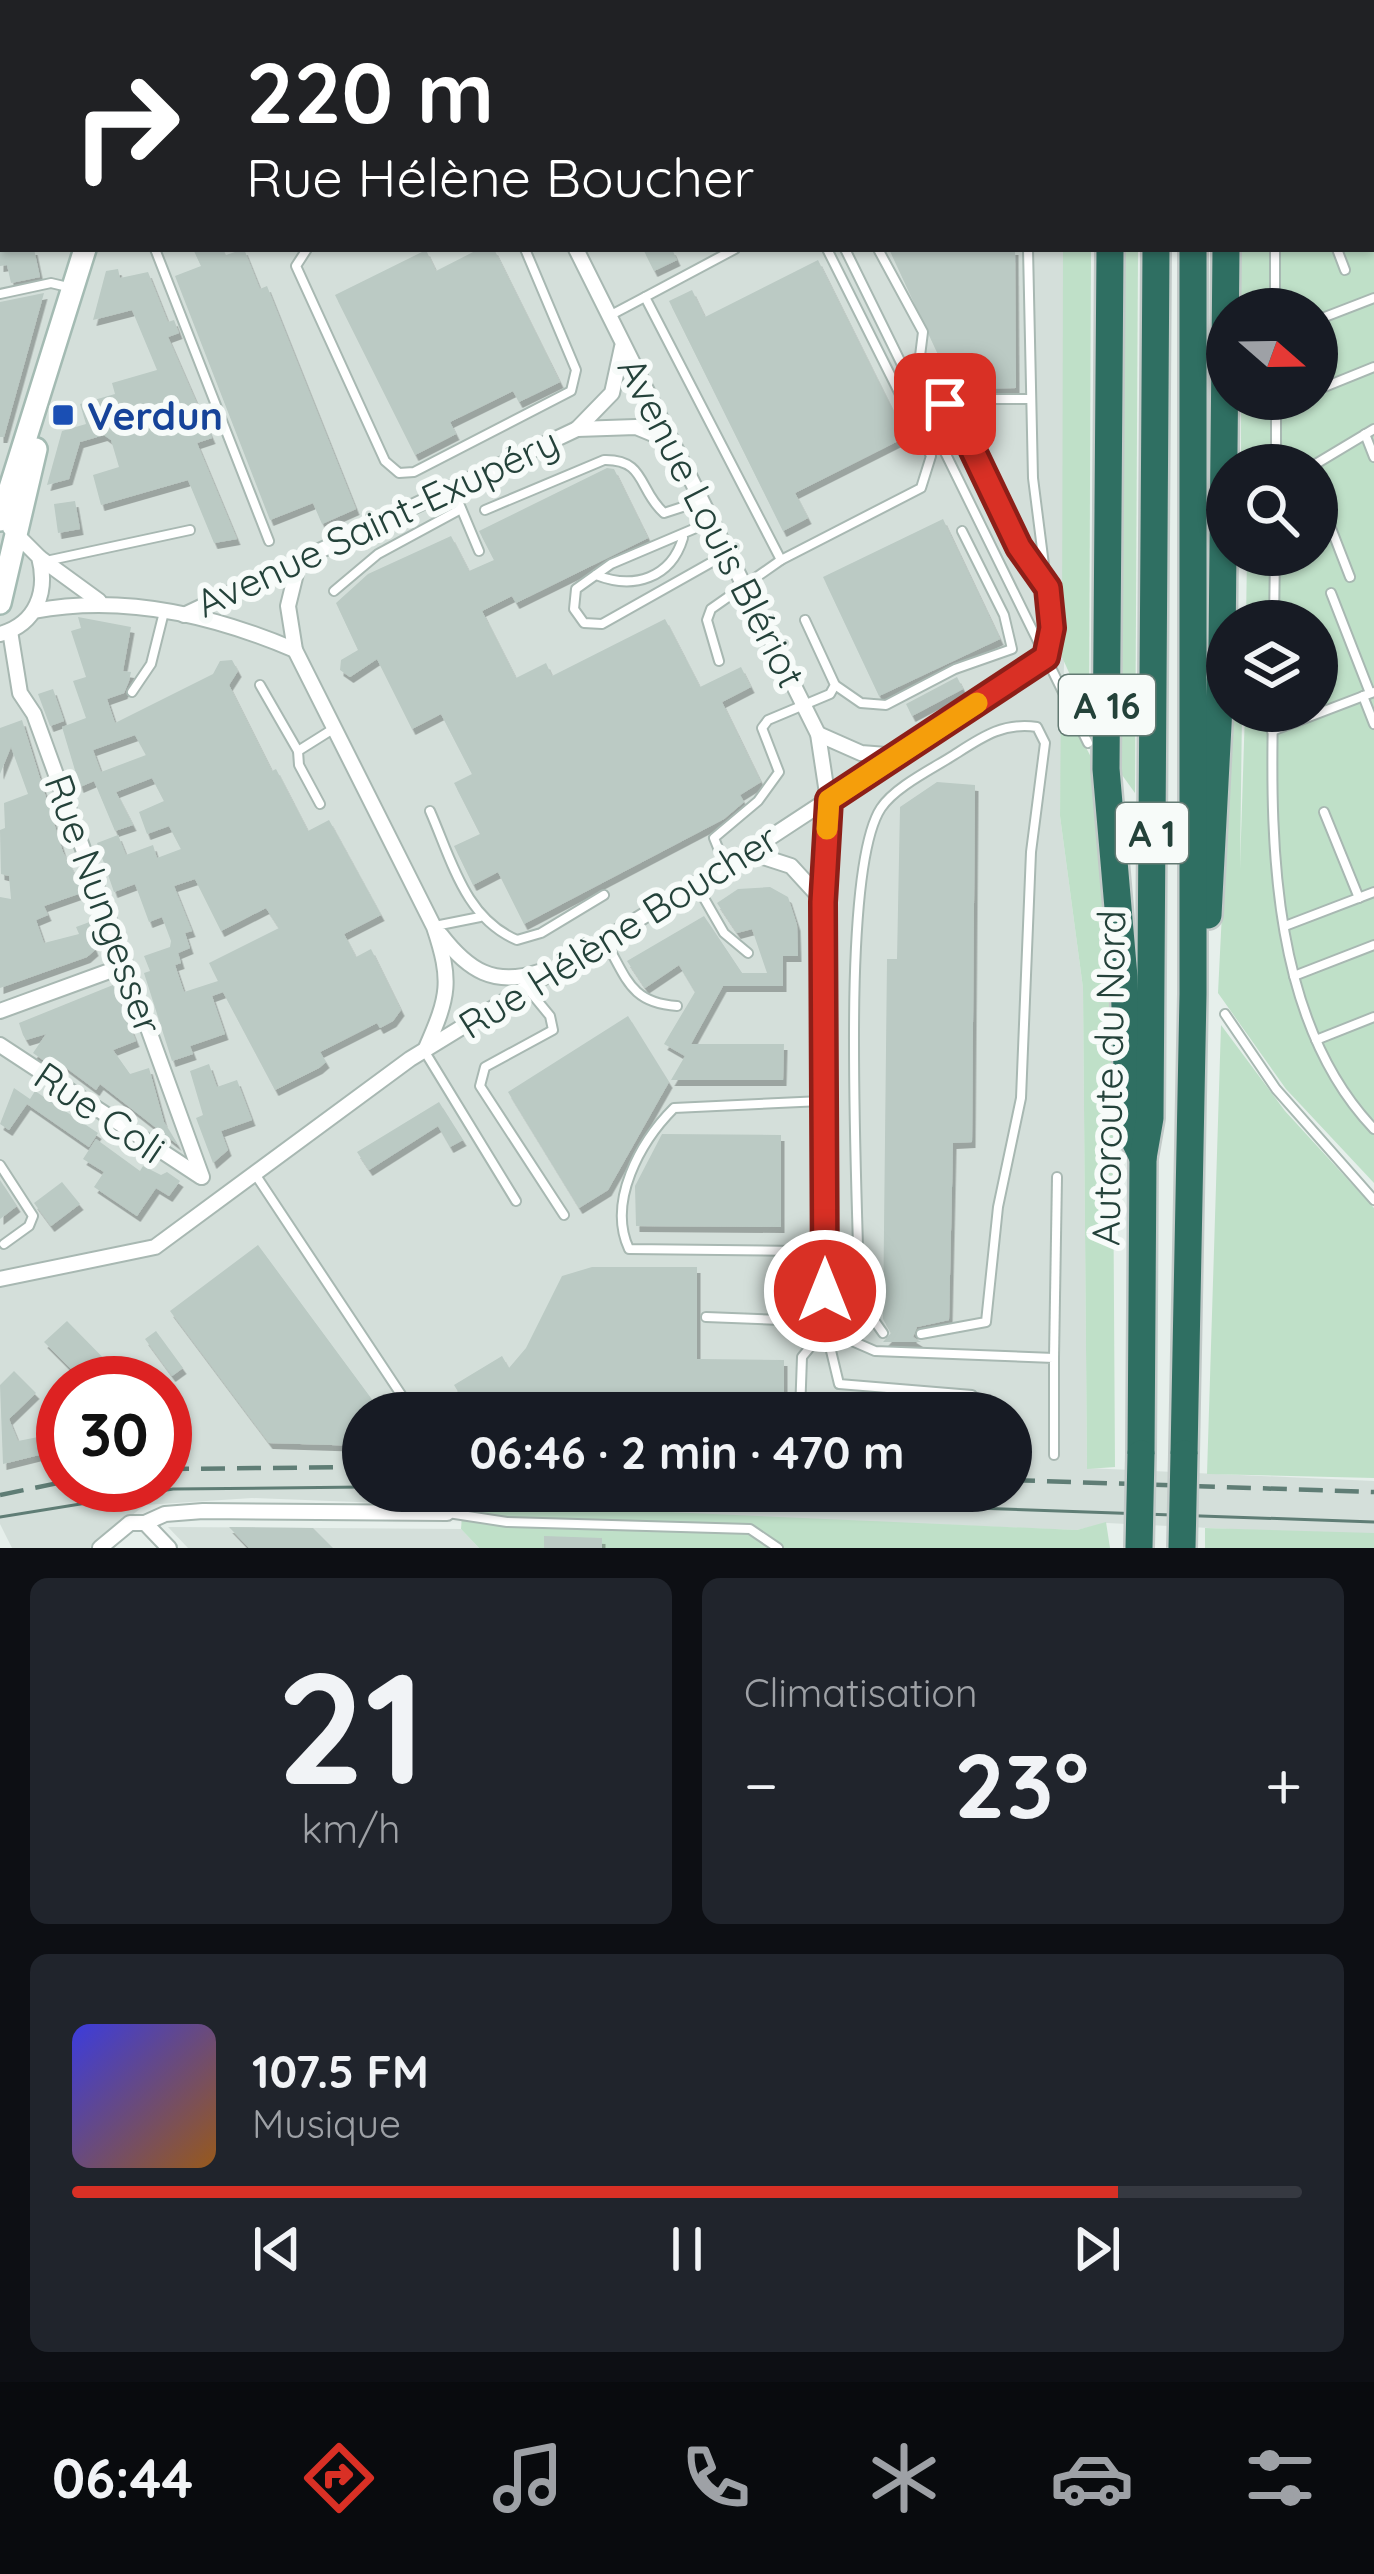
<!DOCTYPE html>
<html lang="fr">
<head>
<meta charset="utf-8">
<style>
	:root { --surface:#171b24; --page:#20242c; --text:#f1f3f6; --muted:#9ea1a6; --line:#363941; --accent:#d93025 }
	body { margin:0; font-family:Quicksand,sans-serif; background:var(--page); color:var(--text); height:100vh; display:flex; flex-direction:column; font-size:45px; white-space:nowrap }
	* { box-sizing:border-box; margin:0 }
	p { font-size:39px; color:var(--muted) }
	.icon { flex:none; width:66px; height:66px; fill:none; stroke:currentColor; stroke-width:2; stroke-linecap:round; stroke-linejoin:round }
	.map { position:relative; height:1548px; overflow:hidden }
	.drawer { display:flex; flex-direction:column; gap:30px; padding:30px; background:#0d0f14; flex:1 }
	.drawer>* { flex:none }
	.banner { position:absolute; left:0px; top:0px; width:1374px; height:252px; box-shadow:0 3px 9px #0004; background:#202124; color:#fff; overflow:hidden }
	.needle { width:78px; rotate:110deg }
	.fabs { position:absolute; left:1206px; top:288px; display:grid; gap:24px }
	.fabs a { display:grid; place-items:center; width:132px; height:132px; border-radius:50%; background:var(--surface); box-shadow:0 3px 9px #0004; font-size:60px }
	.speed { position:absolute; left:36px; top:1356px; display:flex; gap:24px; font-size:60px; font-weight:700; text-align:center }
	.speed>* { display:grid; place-content:center; width:156px; height:156px; border-radius:50%; background:var(--surface); box-shadow:0 3px 9px #0004; line-height:1 }
	.speed .limit { border:18px solid #d22; background:#fff; color:#111 }
	.pin { position:absolute; display:grid; place-items:center; width:102px; height:102px; color:#fff; margin:-51px; border-radius:24px; box-shadow:0 6px 18px #0006 }
	.me { position:absolute; width:132px; margin:-66px; rotate:0deg; stroke-linejoin:round; filter:drop-shadow(0 0 9px #0008) }
	.turn { display:flex; align-items:center; gap:42px; height:252px; padding:0 48px; font-size:54px }
	.turn .icon { width:156px; height:156px; stroke-width:2.5 }
	.turn b { display:block; font-size:84px; line-height:102px }
	.big { font-size:90px; font-weight:700; line-height:1.1 }
	.drawer .widget { flex:1; display:flex; flex-direction:column; justify-content:center; gap:18px; min-width:0; padding:0 42px; border-radius:18px; background:var(--page) }
	.drawer .dial { align-items:center; gap:0 }
	.dial b { font-size:156px; line-height:1 }
	.song { display:flex; align-items:center; gap:36px }
	.cover { width:144px; height:144px; border-radius:18px; background:linear-gradient(135deg,hsl(240 70% 55%),hsl(30 70% 35%)) }
	.played { height:12px; border-radius:6px; background:linear-gradient(90deg,var(--accent) 85%,var(--line) 85%) }
	.keys { display:flex; justify-content:space-around; direction:ltr }
	.heat { display:flex; justify-content:space-between; align-items:center; font-size:66px; direction:ltr }
	.drawer .tiles { flex:1; display:grid; gap:30px; grid-template-columns:1fr 1fr }
	.widget:last-child { grid-column:span 2 }
	.trip { position:absolute; left:342px; top:1392px; width:690px; height:120px; border-radius:60px; background:var(--surface); box-shadow:0 3px 9px #0004; font-weight:700; line-height:120px; text-align:center }
	.menu { display:flex; height:192px; justify-content:space-around; align-items:center; background:#090b0e; color:var(--muted) }
	.menu .icon { width:84px; height:84px }
	.menu .on { color:var(--accent) }
	.menu b { font-size:54px; color:var(--text) }
	.map>svg:first-child { display:block }
</style>
</head>
<body>
<div class="map">
<svg width="1374" height="1548" viewBox="0 0 1374 1548">
	<defs>
		<filter id="shadow"><feDropShadow dx="3.5" dy="6" stdDeviation="0" flood-color="#0004"/></filter>
	</defs>
	<rect width="100%" height="100%" fill="#e6efeb"/>
	<g fill="#d4dfda" fill-rule="evenodd">
		<path d="M0,0H1070L3,3V249H1075L1060,816L1083,988L1087,1468L1374,1481V1536L1107,1523L1077,1530L252,1498L145,1505L90,1548H12L0,1524ZM63,1383H165V1485H63ZM363,1413H1011V1491H363Z"/>
		<path d="M168,1527L461,1529L479,1548H188Z"/>
	</g>
	<g fill="#bfe0c8">
		<path d="M1242,0H1374V1183L1286,1089L1218,993L1232,711H1242L1240,869L1245,711H1317V621H1246L1247,555H1317V465H1241V399H1317V309H1241V249H1371V3Z"/>
		<path d="M1063,249H1091L1089,717L1062,657Z"/>
		<path d="M1121,249H1138L1135,793L1117,768Z"/>
		<path d="M1061,701L1091,757L1112,980L1115,1467L1087,1469L1083,988L1060,816Z"/>
		<path d="M1221,1025L1285,1111L1374,1208V1478L1207,1474Z"/>
		<path d="M463,1503L1077,1530L1106,1522L1110,1548H479L461,1529Z"/>
		<path d="M1205,1528L1374,1533V1548H1205Z"/>
	</g>
	<g fill="#bbcac4" fill-rule="evenodd" filter="url(#shadow)">
		<path d="M0,249H34L40,277L11,283L7,265L0,266Z"/>
		<path d="M193,249H223L226,255L244,249L260,289L267,286L356,509L322,524L313,503L270,520L175,276L201,266Z"/>
		<path d="M479,249H494L560,382L519,402L513,391L450,422L456,434L415,455L335,295L426,250L436,271Z"/>
		<path d="M643,249H672L677,260L654,271Z"/>
		<path d="M889,249H1015L1016,388L954,389Z"/>
		<path d="M818,260L906,437L795,493L808,518L783,531L669,301L692,290L705,317Z"/>
		<path d="M118,269L120,278L148,272L168,322L174,320L179,333L168,337L212,438L197,443L237,539L214,543L188,480L101,505L93,475L119,467L111,440L104,435L80,442L69,479L47,485L62,431L86,424L80,404L115,394L112,383L157,370L132,310L93,320L106,271Z"/>
		<path d="M44,293L4,437H0V302Z"/>
		<path d="M607,468L614,469L648,538L516,603L512,596L482,611L516,678L546,663L552,676L665,619L700,687L741,667L751,687L722,702L761,782L740,795L744,802L724,819L524,924L498,872L473,885L454,846L480,834L454,783L472,774L441,714L412,729L377,659L350,677L340,670L341,660L358,650L336,603L368,574L451,536L469,571L494,560L479,531Z"/>
		<path d="M75,501L80,529L58,533L54,504Z"/>
		<path d="M943,519L1000,639L879,696L823,577Z"/>
		<path d="M78,617L131,627L123,671L131,672L129,681L124,693L107,699L115,723L213,674L220,661L232,660L238,671L229,685L272,771L276,769L308,831L329,820L381,915L344,934L356,957L371,949L401,1010L393,1021L380,1028L377,1023L320,1052L326,1062L319,1068L275,1090L223,992L212,996L225,1034L190,1046L193,1054L172,1061L144,973L150,971L144,956L170,947L171,941L162,917L149,922L135,884L114,892L97,843L118,835L126,855L153,845L157,858L181,849L169,826L147,834L139,812L164,801L152,778L116,792L133,825L115,831L94,781L80,787L62,727L86,718L73,681L86,677L71,631L81,628ZM135,735L146,755L101,772L93,750ZM195,879L221,931L266,908L279,928L209,963L218,981L184,992L175,965L181,963L178,953L190,948L185,933L192,931L174,886Z"/>
		<path d="M957,677L963,689L912,716L906,704Z"/>
		<path d="M53,689L64,721L50,726L38,694Z"/>
		<path d="M22,720L63,852L84,892L44,906L48,915L36,920L44,943L79,934L76,927L95,920L100,933L90,937L95,950L87,957L0,988V897L11,899L9,876L1,874L0,830L5,828L4,803L28,794L11,747L0,774V728Z"/>
		<path d="M937,782L975,785L972,1142L953,1143L949,1320L917,1327L913,1337L921,1342H883L891,1333L883,1319L887,959H897L900,807Z"/>
		<path d="M770,887L788,897L797,925L798,956H783V986H723L691,1044H784L783,1080H671L685,1056L664,1044L695,992L679,965L645,988L627,961L704,916L742,973H767L752,929L737,933L717,903L738,889Z"/>
		<path d="M113,985L136,1041L113,1050L130,1074L149,1068L164,1122L178,1145L100,1084L96,1090L57,1061L53,1067L33,1053L46,1034L26,1040L23,1035L19,1023Z"/>
		<path d="M628,1016L669,1082L608,1190L579,1208L508,1092Z"/>
		<path d="M209,1064L217,1087L237,1080L252,1120L221,1131L228,1150L213,1163L196,1118L203,1115L190,1071Z"/>
		<path d="M14,1088L30,1099L35,1091L98,1133L89,1147L27,1104L9,1130L0,1124Z"/>
		<path d="M439,1102L463,1140L450,1147L438,1126L369,1170L357,1152Z"/>
		<path d="M662,1134L781,1135V1227L636,1226L635,1186Z"/>
		<path d="M96,1139L140,1171L143,1166L161,1175L167,1172L180,1181L169,1196L156,1188L137,1216L94,1187L104,1172L83,1159Z"/>
		<path d="M0,1180L17,1206L0,1219Z"/>
		<path d="M62,1182L80,1204L51,1226L34,1203Z"/>
		<path d="M258,1245L382,1413H363V1446L269,1443L170,1311Z"/>
		<path d="M592,1267H697V1359L784,1360V1410L487,1406L483,1413H471L454,1385L502,1356L509,1368L526,1348L562,1276Z"/>
		<path d="M67,1321L128,1383H85L44,1342Z"/>
		<path d="M156,1331L183,1368L172,1376L145,1339Z"/>
		<path d="M14,1371L36,1393L9,1419L18,1441L63,1432V1449L3,1464L0,1385Z"/>
		<path d="M229,1527L313,1528L333,1548H249Z"/>
		<path d="M544,1536L602,1538V1548H544Z"/>
	</g>
	<g fill="none" stroke-linecap="round" stroke-linejoin="round">
		<defs>
			<g id="lane">
				<path d="M176,0L189,3"/>
				<path d="M406,0L407,3"/>
				<path d="M518,0L520,3"/>
				<path d="M698,0L700,3"/>
				<path d="M724,0L725,3"/>
				<path d="M1022,0L1023,3"/>
				<path d="M1273,0V3"/>
				<path d="M1316,0L1317,3"/>
				<path d="M62,3L66,0"/>
				<path d="M0,27L3,26"/>
				<path d="M1371,125L1374,124"/>
				<path d="M1371,167L1374,166"/>
				<path d="M155,249L269,541"/>
				<path d="M307,249L296,266L385,461L399,473L414,472L571,391L576,370L525,249"/>
				<path d="M845,249L1088,743"/>
				<path d="M878,249L923,332L920,356L945,404L953,409"/>
				<path d="M1275,249V309"/>
				<path d="M1337,249L1345,270"/>
				<path d="M0,294L51,283L72,288"/>
				<path d="M645,297L735,249"/>
				<path d="M611,315L645,297L781,560L711,609L707,620L719,661"/>
				<path d="M1317,320L1374,298"/>
				<path d="M1317,390L1374,367"/>
				<path d="M1031,399H966L953,409L1019,547L1045,584"/>
				<path d="M1276,399V465"/>
				<path d="M1276,406L1294,399"/>
				<path d="M1365,434L1374,457"/>
				<path d="M1314,465L1374,429"/>
				<path d="M453,489L479,551"/>
				<path d="M1317,492L1350,577"/>
				<path d="M485,510L604,460C646,459 638,490 664,513L701,501"/>
				<path d="M710,522L611,564L576,589L574,609L584,623L602,624L728,553"/>
				<path d="M781,560L921,488L931,456L827,249"/>
				<path d="M46,561L190,530"/>
				<path d="M596,575C634,590 671,578 683,538"/>
				<path d="M334,591L378,554L461,509"/>
				<path d="M1331,593L1370,693"/>
				<path d="M1274,621L1275,555"/>
				<path d="M1025,670L1047,657L1052,628L1033,478L1028,249"/>
				<path d="M260,685L298,751"/>
				<path d="M835,685L861,703L886,705L955,669L1012,649L1004,615L962,531"/>
				<path d="M132,692L151,664L164,612"/>
				<path d="M1363,696L1374,724"/>
				<path d="M1273,711C1270,849 1273,1023 1374,1129"/>
				<path d="M1272,731L1374,692"/>
				<path d="M320,804L299,765L298,751L333,729"/>
				<path d="M430,811C452,861 465,918 517,940L541,933L604,895"/>
				<path d="M1324,812L1359,898"/>
				<path d="M725,865L714,838L758,801L779,772L762,728L768,720L830,694L835,685L805,620"/>
				<path d="M697,886L724,933L748,953"/>
				<path d="M435,926L480,917"/>
				<path d="M1285,926L1374,892"/>
				<path d="M605,941C627,978 630,1003 677,1006"/>
				<path d="M1294,976L1374,945"/>
				<path d="M527,988L550,1016L553,1030L485,1067L480,1086L564,1215"/>
				<path d="M1225,1014L1276,1089L1374,1200"/>
				<path d="M1316,1040L1374,1017"/>
				<path d="M425,1052L516,1201"/>
				<path d="M0,1165L33,1216L29,1226L4,1244"/>
				<path d="M255,1174L404,1399"/>
				<path d="M797,1251L629,1249C607,1202 640,1142 674,1108L822,1101"/>
				<path d="M859,1299L883,1333"/>
				<path d="M706,1317L806,1321L875,1351L1054,1358V1455"/>
				<path d="M826,1330L839,1384L972,1395L981,1413"/>
				<path d="M836,1332L859,1299C859,1204 838,873 881,808C895,787 932,769 954,755C982,737 1003,722 1037,727L1045,743L1031,852L1021,1098L998,1207L986,1322L921,1334"/>
				<path d="M1054,1358L1057,1177"/>
				<path d="M800,1413L802,1357L825,1329"/>
				<path d="M448,1513L507,1522L750,1529L778,1548"/>
			</g>
			<g id="street">
				<path d="M453,0L454,3"/>
				<path d="M576,249L818,734L828,800L823,901L826,1328"/>
				<path d="M577,429L612,393L622,347"/>
				<path d="M40,558L99,601"/>
				<path d="M299,561L288,606L295,650L434,927C452,981 449,996 426,1048"/>
				<path d="M34,611C122,594 213,615 295,650"/>
				<path d="M184,615L577,429L636,427L670,441"/>
				<path d="M10,631L20,693L34,714L202,1177"/>
				<path d="M0,634C37,624 48,591 39,557L10,528"/>
				<path d="M818,734L861,753L899,756"/>
				<path d="M748,852L791,866L823,901"/>
				<path d="M441,935C468,970 494,987 539,972"/>
				<path d="M0,1011L126,965"/>
				<path d="M0,1045L201,1177"/>
				<path d="M0,1279L155,1247L410,1059L748,852L1024,671"/>
				<path d="M145,1523L165,1514L203,1511L447,1513"/>
				<path d="M100,1548L130,1523H145L169,1548"/>
			</g>
			<g id="secondary">
				<path d="M145,3V0"/>
				<path d="M0,520L85,249"/>
				<path d="M0,603L36,449"/>
			</g>
			<g id="highway">
				<path d="M1112,3V0"/>
				<path d="M1159,3V0"/>
				<path d="M1195,3V0"/>
				<path d="M1229,3V0"/>
				<path d="M1110,249L1106,769L1124,977L1129,1129L1143,1158"/>
				<path d="M1208,915L1222,649L1226,249"/>
				<path d="M1141,1454L1143,1158L1150,1118L1156,249"/>
				<path d="M1184,1454L1193,994V249"/>
			</g>
		</defs>
		<use href="#lane" stroke="#a8b8b2" stroke-width="12"/>
		<use href="#street" stroke="#a8b8b2" stroke-width="18"/>
		<use href="#secondary" stroke="#a4bbb3" stroke-width="26"/>
		<use href="#highway" stroke="#c2cac8" stroke-width="32"/>
		<use href="#lane" stroke="#fff" stroke-width="8"/>
		<use href="#street" stroke="#fff" stroke-width="14"/>
		<use href="#secondary" stroke="#fff" stroke-width="21"/>
		<use href="#highway" stroke="#2f6f62" stroke-width="27"/>
		<g stroke="#5f7d75" stroke-width="3">
			<path d="M487,1491L1374,1522"/>
			<path d="M0,1517L173,1489L363,1487"/>
		</g>
		<g stroke="#5f7d75" stroke-width="4.5" stroke-dasharray="24 12" stroke-linecap="butt">
			<path d="M165,1469L363,1467"/>
			<path d="M1011,1480L1374,1492"/>
			<path d="M0,1495L63,1482"/>
		</g>
		<defs>
			<g id="highway-bridge">
				<path d="M1139,1548L1141,1454"/>
				<path d="M1182,1548L1184,1454"/>
			</g>
		</defs>
		<use href="#highway-bridge" stroke="#c2cac8" stroke-width="32" stroke-linecap="butt"/>
		<use href="#highway-bridge" stroke="#2f6f62" stroke-width="27"/>
	</g>
	<g fill="none" stroke-linecap="round" stroke-linejoin="round">
		<defs>
			<path id="route" d="M825,1291L823,902L829,800L1046,657L1052,628L1048,588L1019,547L953,409L945,404"/>
		</defs>
		<use href="#route" stroke="#8d1f18" stroke-width="30"/>
		<use href="#route" stroke="#d93025" stroke-width="21"/>
		<path stroke="#f59e0b" stroke-width="21" d="M827,829L829,800L977,703"/>
	</g>
	<rect fill="#1a4fb4" stroke="#f7fbf9" stroke-width="4.5" x="51" y="403" width="24" height="24" rx="6"/>
	<g text-anchor="middle" dominant-baseline="central" stroke-width="12" stroke-linejoin="round" paint-order="stroke">
		<g fill="#f7fbf9" stroke="#637a73" stroke-width="3">
			<rect x="1059" y="675" width="96" height="60" rx="9"/>
			<rect x="1116" y="803" width="72" height="60" rx="9"/>
		</g>
		<g font-size="36" font-weight="bold" fill="#24423a">
			<text x="1107" y="705">A 16</text>
			<text x="1152" y="833">A 1</text>
		</g>
		<g font-size="39" font-weight="bold" fill="#164399" stroke="#f7fbf9" text-anchor="start">
			<text x="87" y="415">Verdun</text>
		</g>
		<g font-size="39" fill="#24423a" stroke="#f7fbf9">
			<text transform="translate(377 522) rotate(-25)">Avenue Saint-Exupéry</text>
			<text transform="translate(712 522) rotate(63)">Avenue Louis Blériot</text>
			<text transform="translate(104 904) rotate(70)">Rue Nungesser</text>
			<text transform="translate(618 931) rotate(-32)">Rue Hélène Boucher</text>
			<text transform="translate(1108 1078) rotate(-89)">Autoroute du Nord</text>
			<text transform="translate(100 1112) rotate(34)">Rue Coli</text>
		</g>
	</g>
</svg>
<div class="fabs">
<a><svg class="needle" viewBox="-14 -14 28 28"><path d="M0-13l5 13h-10z" fill="#e53935"/><path d="M0 13l5-13h-10z" fill="#9ea1a6"/></svg></a>
<a><svg class="icon" aria-label="search" viewBox="0 0 24 24"><circle cx="10" cy="10" r="6"/><path d="M15 15l6 6"/></svg></a>
<a><svg class="icon" aria-label="layers" viewBox="0 0 24 24"><path d="M12 4l9 5-9 5-9-5zM3 14l9 5 9-5"/></svg></a>
</div>
<div class="speed"><div class="limit">30</div></div>
<div class="pin" style="left:945px;top:404px;background:#d93025"><svg class="icon" aria-label="arrive" viewBox="0 0 24 24"><path d="M6 21V4h12l-3 4 3 4H6"/></svg></div>
<svg class="me" style="left:825px;top:1291px" viewBox="-20 -20 40 40"><circle r="17" fill="#d93025" stroke="#fff" stroke-width="3"/><path d="M0-11L8 9 0 5-8 9z" fill="#fff"/></svg>
<div class="trip">06:46 · 2 min · 470 m</div>
<div class="banner">
<div class="turn"><svg class="icon" aria-label="right" viewBox="0 0 24 24"><path d="M7 20v-9h11M14 6l5 5-5 5"/></svg><div><b>220 m</b>Rue Hélène Boucher</div></div>
</div>
</div>
<section class="drawer">
<div class="tiles">
<div class="widget dial"><b>21</b><p>km/h</p></div>
<div class="widget"><p>Climatisation</p>
<div class="heat"><a>−</a><b class="big">23°</b><a>+</a></div>
</div>
<div class="widget">
<div class="song"><i class="cover"></i><div><b>107.5 FM</b><p>Musique</p></div></div>
<div class="played"></div>
<div class="keys"><svg class="icon" aria-label="previous" viewBox="0 0 24 24"><path d="M18 5L8 12l10 7zM5 5v14"/></svg><svg class="icon" aria-label="pause" viewBox="0 0 24 24"><path d="M8 5v14M16 5v14"/></svg><svg class="icon" aria-label="next" viewBox="0 0 24 24"><path d="M6 5l10 7-10 7zM19 5v14"/></svg></div>
</div>
</div>
</section>
<nav class="menu">
<b>06:44</b>
<svg class="icon on" aria-label="directions" viewBox="0 0 24 24"><path d="M12 3l9 9-9 9-9-9zM9 14v-3h6M13 9l2 2-2 2"/></svg>
<svg class="icon" aria-label="music" viewBox="0 0 24 24"><path d="M9 18V5l10-2v13"/><circle cx="6" cy="18" r="3"/><circle cx="16" cy="16" r="3"/></svg>
<svg class="icon" aria-label="phone" viewBox="0 0 24 24"><path d="M5 4h4l2 5-3 2q2 4 5 5l2-3 5 2v4C11 20 4 13 5 4z"/></svg>
<svg class="icon" aria-label="climate" viewBox="0 0 24 24"><path d="M12 3v18M4 7l16 10M4 17L20 7"/></svg>
<svg class="icon" aria-label="car" viewBox="0 0 24 24"><path d="M5 17H2v-5l4-1 3-4h7l3 4 3 1v5h-3M9 17h6M6 11h13"/><circle cx="7" cy="17" r="2"/><circle cx="17" cy="17" r="2"/></svg>
<svg class="icon" aria-label="filters" viewBox="0 0 24 24"><path d="M4 7h16M4 17h16"/><circle cx="9" cy="7" r="2"/><circle cx="15" cy="17" r="2"/></svg>
</nav>
</body>
</html>
